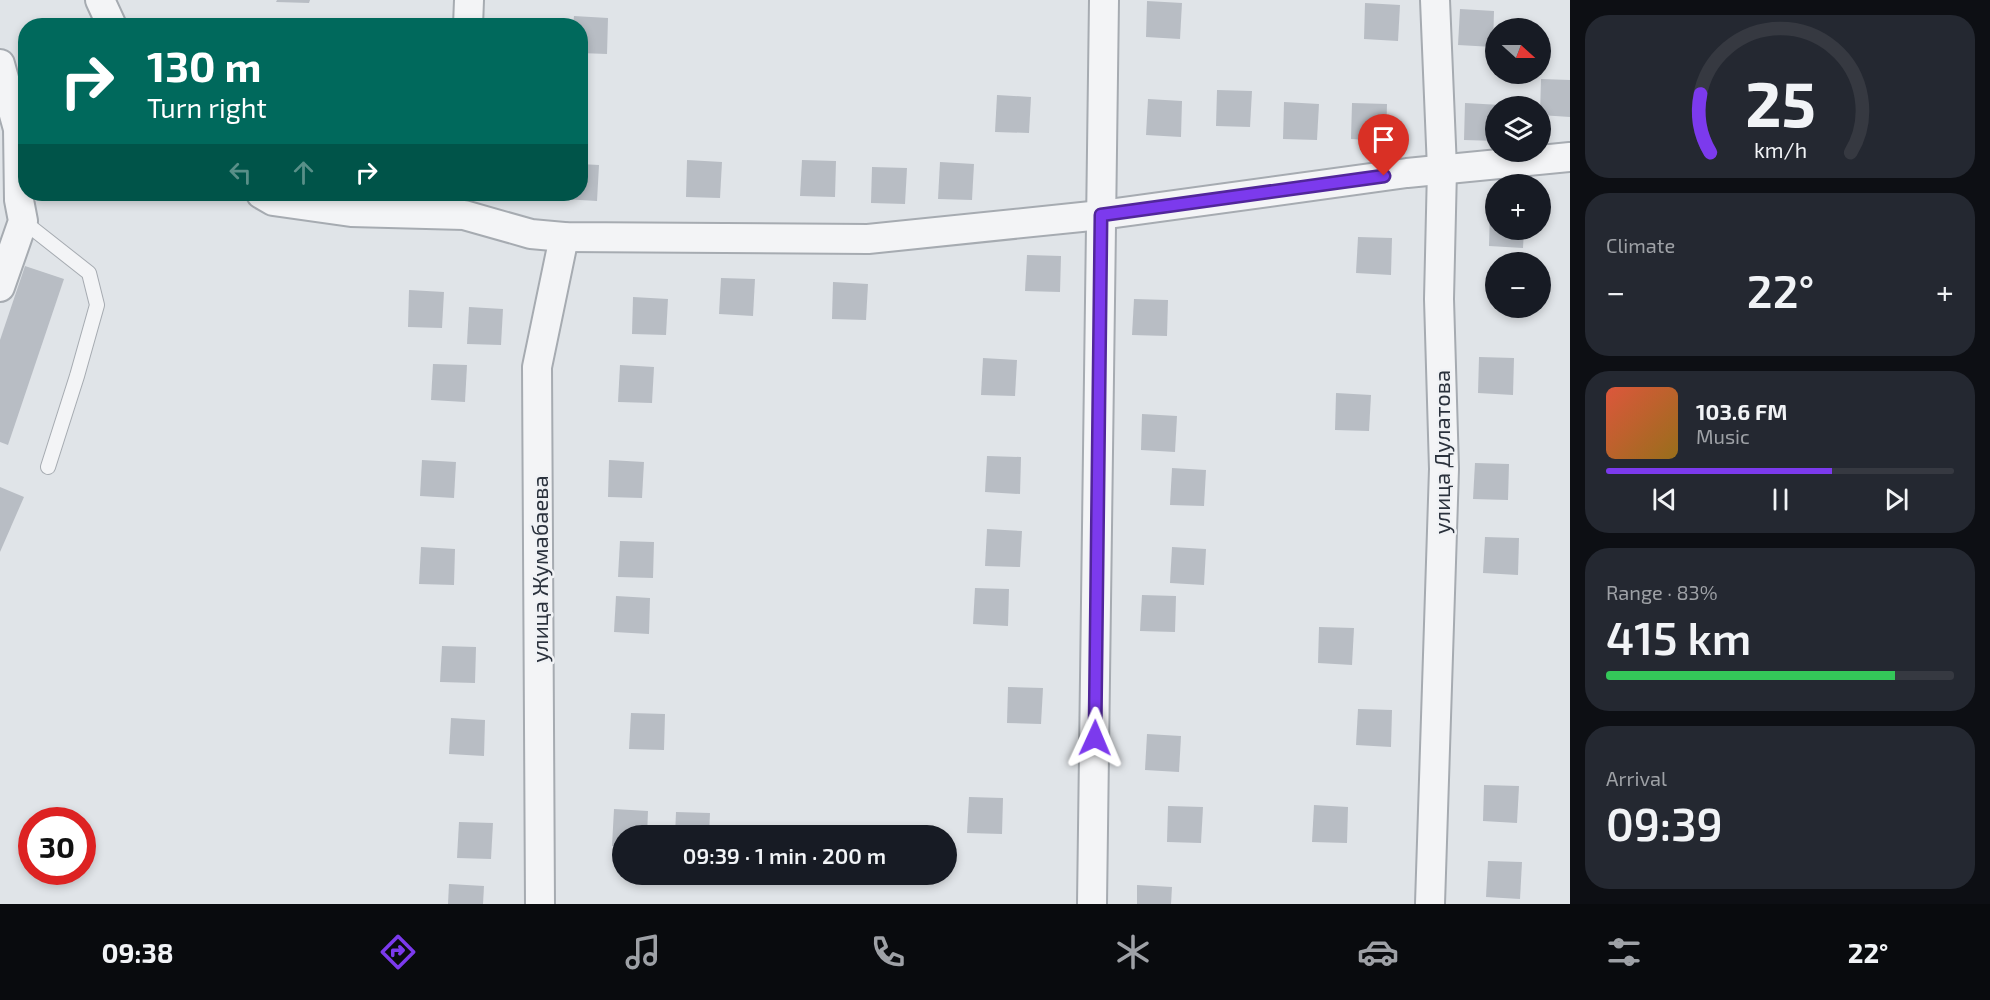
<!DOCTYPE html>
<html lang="en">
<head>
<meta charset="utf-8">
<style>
	:root { --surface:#171b24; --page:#242831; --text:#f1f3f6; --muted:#9ea1a6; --line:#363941; --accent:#7c3aed }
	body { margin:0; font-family:"Exo 2",sans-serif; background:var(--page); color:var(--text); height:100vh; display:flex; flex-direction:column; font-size:22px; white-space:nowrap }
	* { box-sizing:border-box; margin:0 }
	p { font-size:20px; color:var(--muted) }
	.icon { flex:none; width:33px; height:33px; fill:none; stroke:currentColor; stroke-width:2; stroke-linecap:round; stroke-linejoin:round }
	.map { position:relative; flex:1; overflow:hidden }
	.details { display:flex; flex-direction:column; gap:15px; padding:15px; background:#0d0f14; width:420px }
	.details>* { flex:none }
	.banner { position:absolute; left:18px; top:18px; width:570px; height:183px; border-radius:24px; box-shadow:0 3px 9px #0003; background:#00695c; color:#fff; overflow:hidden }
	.needle { width:39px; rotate:111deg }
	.tools { position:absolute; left:1485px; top:18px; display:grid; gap:12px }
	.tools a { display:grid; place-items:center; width:66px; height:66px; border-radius:50%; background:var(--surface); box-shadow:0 3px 9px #0003; font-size:30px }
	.speed { position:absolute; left:18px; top:807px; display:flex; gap:12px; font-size:30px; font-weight:700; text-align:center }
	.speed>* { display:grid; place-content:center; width:78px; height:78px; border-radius:50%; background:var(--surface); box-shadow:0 3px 9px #0003; line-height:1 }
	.speed .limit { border:9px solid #d22; background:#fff; color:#111 }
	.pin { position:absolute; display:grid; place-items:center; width:51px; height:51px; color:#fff; margin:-62px -26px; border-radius:50% 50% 50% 0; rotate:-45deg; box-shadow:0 0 6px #0007 }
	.pin .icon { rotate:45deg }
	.me { position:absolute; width:66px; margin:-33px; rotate:1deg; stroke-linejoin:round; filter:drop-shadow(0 0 4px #0008) }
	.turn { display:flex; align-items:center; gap:21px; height:126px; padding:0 30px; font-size:27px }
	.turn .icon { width:78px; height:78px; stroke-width:2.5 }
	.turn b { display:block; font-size:42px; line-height:51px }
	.lanes { display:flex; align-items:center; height:57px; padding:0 30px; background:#0003; justify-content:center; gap:30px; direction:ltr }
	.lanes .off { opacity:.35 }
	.big { font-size:45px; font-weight:600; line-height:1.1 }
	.details .card { flex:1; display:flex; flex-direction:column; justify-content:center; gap:9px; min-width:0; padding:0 21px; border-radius:24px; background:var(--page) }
	.details .dial { align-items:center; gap:0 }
	.dial svg { height:156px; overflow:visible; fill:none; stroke:var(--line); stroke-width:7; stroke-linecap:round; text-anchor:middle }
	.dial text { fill:var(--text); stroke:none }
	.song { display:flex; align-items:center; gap:18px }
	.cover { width:72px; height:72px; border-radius:9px; background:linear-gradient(135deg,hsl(10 70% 55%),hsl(40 70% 35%)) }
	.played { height:6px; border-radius:3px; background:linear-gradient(90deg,var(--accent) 65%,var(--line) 65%) }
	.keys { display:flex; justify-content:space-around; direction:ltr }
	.heat { display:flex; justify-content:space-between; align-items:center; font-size:33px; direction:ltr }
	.charge { height:9px; border-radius:4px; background:linear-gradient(90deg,#34c759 83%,var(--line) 0) }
	.trip { position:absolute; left:612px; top:825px; width:345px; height:60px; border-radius:30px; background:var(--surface); box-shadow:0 3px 9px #0003; font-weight:600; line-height:60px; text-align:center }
	.tab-bar { display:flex; height:96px; justify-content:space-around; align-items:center; background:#090b0e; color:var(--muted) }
	.tab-bar .icon { width:42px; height:42px }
	.tab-bar .selected { color:var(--accent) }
	.tab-bar b { font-size:27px; color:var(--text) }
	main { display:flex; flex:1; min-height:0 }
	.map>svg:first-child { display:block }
</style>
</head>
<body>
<main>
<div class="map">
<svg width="1570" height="904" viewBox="0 0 1570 904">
	<rect width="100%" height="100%" fill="#e0e4e8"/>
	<g fill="#b8bdc4">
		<path d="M277,0H310L309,3L276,2Z"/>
		<path d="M1147,1L1182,3L1180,39L1146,37Z"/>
		<path d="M1365,3L1400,5L1398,41L1364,39Z"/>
		<path d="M1460,9L1494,11L1493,47L1458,45Z"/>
		<path d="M574,16L608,18L607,54L580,53V26H573Z"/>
		<path d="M1541,79L1570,80V117L1540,115Z"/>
		<path d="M1217,90L1252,91L1250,127L1216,126Z"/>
		<path d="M997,95L1031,97L1029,133L995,132Z"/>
		<path d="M1148,99L1182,101L1181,137L1146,135Z"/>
		<path d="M1284,102L1319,104L1317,140L1283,139Z"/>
		<path d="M1352,103L1387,104L1386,141L1351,139Z"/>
		<path d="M1465,103L1501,105V106H1496V141L1464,140Z"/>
		<path d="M687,160L722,162L720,198L686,197Z"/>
		<path d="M802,160L836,161L835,197L800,196Z"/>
		<path d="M940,162L974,164L972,200L938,199Z"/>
		<path d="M580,164L599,165L597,201L563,199V194H580Z"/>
		<path d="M872,167L907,168L905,204L871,203Z"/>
		<path d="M1490,210H1496V230H1524L1523,248L1489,246Z"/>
		<path d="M1358,237L1392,238L1391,275L1356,273Z"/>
		<path d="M1027,255L1061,256L1060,292L1025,291Z"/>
		<path d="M25,266L64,279L8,445L0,442V340Z"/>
		<path d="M721,278L755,279L753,316L719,314Z"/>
		<path d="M833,282L868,284L866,320L832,319Z"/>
		<path d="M409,290L444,292L442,328L408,327Z"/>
		<path d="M633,297L668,299L666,335L632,334Z"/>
		<path d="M1134,299L1168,300L1167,336L1132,335Z"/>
		<path d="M469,307L503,309L501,345L467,344Z"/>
		<path d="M1479,357L1514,358L1513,395L1478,393Z"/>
		<path d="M983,358L1017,360L1015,396L981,395Z"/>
		<path d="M433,364L467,365L465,402L431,400Z"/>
		<path d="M620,365L654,367L652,403L618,402Z"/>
		<path d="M1336,393L1371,395L1369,431L1335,430Z"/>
		<path d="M1142,414L1177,416L1175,452L1141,450Z"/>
		<path d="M987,456L1021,457L1020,494L985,492Z"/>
		<path d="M422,460L456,462L454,498L420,496Z"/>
		<path d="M609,460L644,462L642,498L608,497Z"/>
		<path d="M1475,463L1509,464L1508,500L1473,499Z"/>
		<path d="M1172,468L1206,470L1204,506L1170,505Z"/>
		<path d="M0,487L24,497L0,552Z"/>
		<path d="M987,529L1022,531L1020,567L985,566Z"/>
		<path d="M1485,537L1519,538L1518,575L1483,573Z"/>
		<path d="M620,541L654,542L653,578L618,577Z"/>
		<path d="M421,547L455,549L454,585L419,584Z"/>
		<path d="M1172,547L1206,549L1204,585L1170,583Z"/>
		<path d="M975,588L1009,589L1008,626L973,624Z"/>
		<path d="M1142,595L1176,596L1175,632L1140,631Z"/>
		<path d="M616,596L650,598L649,634L614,632Z"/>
		<path d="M1319,627L1354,628L1352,665L1318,663Z"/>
		<path d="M442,646L476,647L475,683L440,682Z"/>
		<path d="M1008,687L1043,688L1041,724L1007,723Z"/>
		<path d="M1358,709L1392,710L1391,747L1356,745Z"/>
		<path d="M631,713L665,714L664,750L629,749Z"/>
		<path d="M451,718L485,720L484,756L449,754Z"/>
		<path d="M1147,734L1181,736L1179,772L1145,770Z"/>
		<path d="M1484,785L1519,786L1517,823L1483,821Z"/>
		<path d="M969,797L1003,798L1002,834L967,833Z"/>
		<path d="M1314,805L1348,807L1347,843L1312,842Z"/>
		<path d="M1168,806L1203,807L1201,843L1167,842Z"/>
		<path d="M614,809L648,811L647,836H622V846H612Z"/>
		<path d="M676,812L710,813L709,836H675Z"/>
		<path d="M459,822L493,823L491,859L457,858Z"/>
		<path d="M1488,861L1522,862L1520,899L1486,897Z"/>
		<path d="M449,884L484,886L483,904H448Z"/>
		<path d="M1137,885L1172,887L1171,904H1137Z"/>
	</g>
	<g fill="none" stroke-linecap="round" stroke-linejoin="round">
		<defs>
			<path id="service" d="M23,221L89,273L97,305L77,376L48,467"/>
			<g id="minor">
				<path d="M100,0L112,26"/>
				<path d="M468,26L469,0"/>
				<path d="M0,64L18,129L19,200L23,221L0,287"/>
				<path d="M261,194L273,201L351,212L464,215L531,234L564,237L868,239L1101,215L1407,173L1570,157"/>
				<path d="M540,904L537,367L564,237"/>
				<path d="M1092,904L1104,0"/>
				<path d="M1430,904L1444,469L1439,299L1442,169L1435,0"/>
			</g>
		</defs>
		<use href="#service" stroke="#a6abb1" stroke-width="16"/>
		<use href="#minor" stroke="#a6abb1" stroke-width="32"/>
		<use href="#service" stroke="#f3f4f6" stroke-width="14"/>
		<use href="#minor" stroke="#f3f4f6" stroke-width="28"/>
	</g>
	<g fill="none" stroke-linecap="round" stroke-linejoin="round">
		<defs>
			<path id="route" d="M1095,738L1101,215L1384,176"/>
		</defs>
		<use href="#route" stroke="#51269a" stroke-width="15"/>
		<use href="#route" stroke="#7c3aed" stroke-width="10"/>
	</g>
	<g text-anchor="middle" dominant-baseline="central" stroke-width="5" stroke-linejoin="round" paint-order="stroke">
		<g font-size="22" fill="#2b323d" stroke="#f0f2f5">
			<text transform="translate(1441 452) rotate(-90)">улица Дулатова</text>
			<text transform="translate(539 569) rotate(-90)">улица Жумабаева</text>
		</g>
	</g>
</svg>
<div class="tools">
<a><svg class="needle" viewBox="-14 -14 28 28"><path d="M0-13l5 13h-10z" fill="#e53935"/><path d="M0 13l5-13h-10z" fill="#9ea1a6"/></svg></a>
<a><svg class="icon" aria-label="layers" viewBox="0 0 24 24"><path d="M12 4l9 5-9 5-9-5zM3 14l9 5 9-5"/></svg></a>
<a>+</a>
<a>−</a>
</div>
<div class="speed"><div class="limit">30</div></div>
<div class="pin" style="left:1384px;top:176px;background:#d93025"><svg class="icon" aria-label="arrive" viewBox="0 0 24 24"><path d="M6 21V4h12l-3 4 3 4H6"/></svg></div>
<svg class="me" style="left:1095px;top:738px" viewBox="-20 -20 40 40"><path d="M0-17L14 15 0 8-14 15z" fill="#7c3aed" stroke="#fff" stroke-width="4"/></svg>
<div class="trip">09:39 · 1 min · 200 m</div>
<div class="banner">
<div class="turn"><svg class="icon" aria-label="right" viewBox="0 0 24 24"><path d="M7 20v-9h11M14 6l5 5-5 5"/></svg><div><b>130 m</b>Turn right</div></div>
<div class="lanes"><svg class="icon off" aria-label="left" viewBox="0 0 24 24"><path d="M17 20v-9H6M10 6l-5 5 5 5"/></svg><svg class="icon off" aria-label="ahead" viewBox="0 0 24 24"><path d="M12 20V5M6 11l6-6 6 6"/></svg><svg class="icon" aria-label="right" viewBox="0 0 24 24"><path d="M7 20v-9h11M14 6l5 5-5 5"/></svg></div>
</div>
</div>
<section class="details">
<div class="card dial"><svg viewBox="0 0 100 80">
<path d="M14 69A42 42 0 1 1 86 69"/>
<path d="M14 69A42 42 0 0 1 9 39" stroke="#7c3aed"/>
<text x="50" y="56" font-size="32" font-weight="700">25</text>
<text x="50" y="72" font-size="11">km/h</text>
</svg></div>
<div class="card"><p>Climate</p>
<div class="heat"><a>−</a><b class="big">22°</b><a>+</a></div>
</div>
<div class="card">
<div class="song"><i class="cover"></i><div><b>103.6 FM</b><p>Music</p></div></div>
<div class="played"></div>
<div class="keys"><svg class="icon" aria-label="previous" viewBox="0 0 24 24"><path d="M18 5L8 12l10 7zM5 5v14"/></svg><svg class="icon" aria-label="pause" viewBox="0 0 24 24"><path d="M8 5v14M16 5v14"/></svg><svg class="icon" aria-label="next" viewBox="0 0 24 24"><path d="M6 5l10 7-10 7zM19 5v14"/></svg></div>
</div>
<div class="card"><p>Range · 83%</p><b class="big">415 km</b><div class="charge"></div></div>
<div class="card"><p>Arrival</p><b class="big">09:39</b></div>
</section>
</main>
<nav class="tab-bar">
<b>09:38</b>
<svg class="icon selected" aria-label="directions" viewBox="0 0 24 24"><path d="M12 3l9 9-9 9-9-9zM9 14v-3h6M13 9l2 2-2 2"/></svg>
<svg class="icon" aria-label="music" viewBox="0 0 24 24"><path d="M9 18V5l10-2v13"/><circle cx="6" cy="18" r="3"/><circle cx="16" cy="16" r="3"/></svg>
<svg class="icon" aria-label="phone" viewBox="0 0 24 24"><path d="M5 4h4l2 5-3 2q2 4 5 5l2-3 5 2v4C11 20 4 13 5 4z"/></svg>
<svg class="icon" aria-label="climate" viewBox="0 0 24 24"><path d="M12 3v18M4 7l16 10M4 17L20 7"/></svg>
<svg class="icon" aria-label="car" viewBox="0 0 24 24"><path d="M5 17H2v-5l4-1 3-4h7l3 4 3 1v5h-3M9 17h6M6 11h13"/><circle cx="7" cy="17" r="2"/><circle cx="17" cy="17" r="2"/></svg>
<svg class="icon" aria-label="filters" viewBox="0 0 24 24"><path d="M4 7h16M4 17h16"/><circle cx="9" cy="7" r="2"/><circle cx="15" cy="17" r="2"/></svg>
<b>22°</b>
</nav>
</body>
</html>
